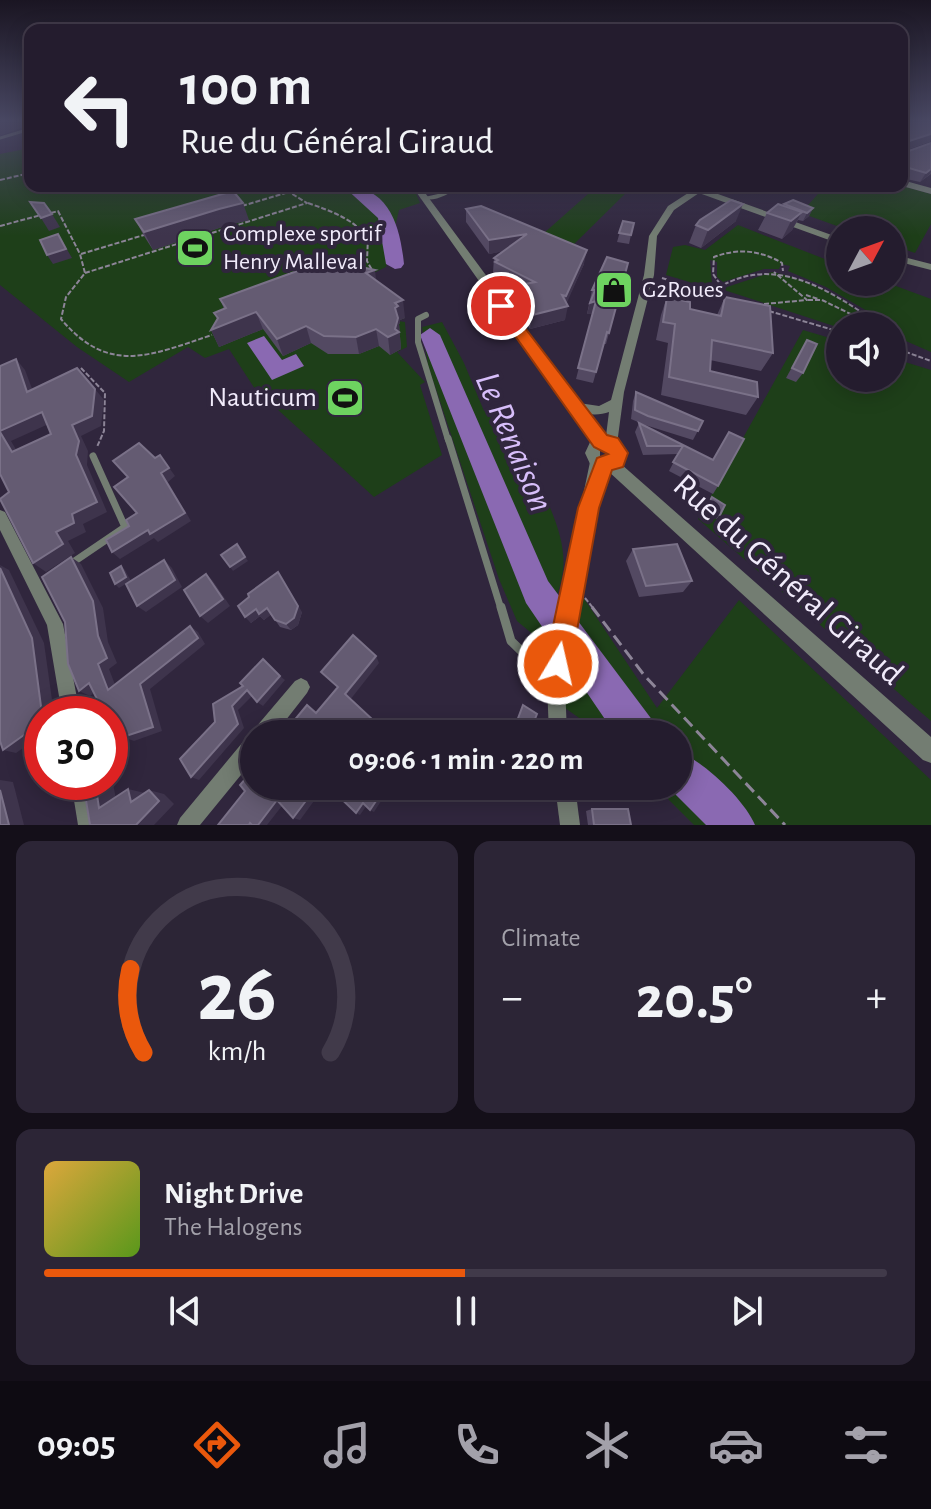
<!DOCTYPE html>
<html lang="en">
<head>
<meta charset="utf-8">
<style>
	:root { --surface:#241c2e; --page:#2c2536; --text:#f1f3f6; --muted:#a3a1aa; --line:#413a4a; --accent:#ea580c }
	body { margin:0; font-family:"Alegreya Sans",sans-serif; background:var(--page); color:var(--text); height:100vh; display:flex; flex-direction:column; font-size:30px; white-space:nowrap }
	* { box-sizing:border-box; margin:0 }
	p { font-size:26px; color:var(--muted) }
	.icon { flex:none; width:44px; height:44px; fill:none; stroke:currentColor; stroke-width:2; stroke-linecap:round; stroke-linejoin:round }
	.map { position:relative; height:825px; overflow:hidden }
	.drawer { display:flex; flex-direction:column; gap:16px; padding:16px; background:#140f19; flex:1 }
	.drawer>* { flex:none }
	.hud { position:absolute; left:24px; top:24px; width:884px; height:168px; border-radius:16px; box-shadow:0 4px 20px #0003,0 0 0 2px var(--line); background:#241c2e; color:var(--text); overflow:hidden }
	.needle { width:52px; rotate:49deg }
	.controls { position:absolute; left:826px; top:216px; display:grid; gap:16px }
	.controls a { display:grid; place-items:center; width:80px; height:80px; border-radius:50%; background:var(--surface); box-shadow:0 4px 20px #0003,0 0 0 2px var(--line); font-size:40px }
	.speed { position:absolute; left:24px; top:696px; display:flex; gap:16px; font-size:40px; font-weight:700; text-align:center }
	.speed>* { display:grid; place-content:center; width:104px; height:104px; border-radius:50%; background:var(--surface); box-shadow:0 4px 20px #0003,0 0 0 2px var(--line); line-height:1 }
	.speed .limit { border:12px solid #d22; background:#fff; color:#111 }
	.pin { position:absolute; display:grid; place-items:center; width:68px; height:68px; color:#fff; margin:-34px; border:4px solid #fff; border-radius:50%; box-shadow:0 2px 8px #0007 }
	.me { position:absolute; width:88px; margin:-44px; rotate:9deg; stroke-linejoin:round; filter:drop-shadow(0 0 6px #0008) }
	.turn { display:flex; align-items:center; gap:28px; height:168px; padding:0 24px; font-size:36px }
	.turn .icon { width:104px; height:104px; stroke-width:2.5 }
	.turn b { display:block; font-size:56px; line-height:68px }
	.big { font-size:60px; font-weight:600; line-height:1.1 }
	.drawer .card { flex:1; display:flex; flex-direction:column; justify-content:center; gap:12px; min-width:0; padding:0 28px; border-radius:16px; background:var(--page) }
	.drawer .dial { align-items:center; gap:0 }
	.dial svg { height:208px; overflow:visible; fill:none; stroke:var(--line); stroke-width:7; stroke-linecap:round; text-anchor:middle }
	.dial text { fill:var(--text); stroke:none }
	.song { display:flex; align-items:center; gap:24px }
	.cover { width:96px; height:96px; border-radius:12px; background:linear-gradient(135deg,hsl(40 70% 55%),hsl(90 70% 35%)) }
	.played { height:8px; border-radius:4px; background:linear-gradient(90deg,var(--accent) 50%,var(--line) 50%) }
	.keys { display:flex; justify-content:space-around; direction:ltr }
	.heat { display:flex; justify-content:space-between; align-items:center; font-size:44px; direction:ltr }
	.drawer .tiles { flex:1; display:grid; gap:16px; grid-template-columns:1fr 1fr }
	.card:last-child { grid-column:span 2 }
	.trip { position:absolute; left:240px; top:720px; width:452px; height:80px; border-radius:40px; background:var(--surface); box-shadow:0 4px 20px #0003,0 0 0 2px var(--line); font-weight:600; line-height:80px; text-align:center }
	.tabs { display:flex; height:128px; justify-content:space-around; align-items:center; background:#0e0b12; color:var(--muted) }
	.tabs .icon { width:56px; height:56px }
	.tabs .selected { color:var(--accent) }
	.tabs b { font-size:36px; color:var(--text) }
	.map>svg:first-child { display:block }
</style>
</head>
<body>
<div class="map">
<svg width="931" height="825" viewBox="0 0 931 825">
	<rect width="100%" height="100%" fill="#30263d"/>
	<g fill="#1e3f19">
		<path d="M30,148V186H413L420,203L399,210L386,267L357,281L405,318L398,321L405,322L407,347L397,352L425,382L420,385L442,455L374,497L255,389L229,349L205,358L188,347L129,382L77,347L0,285V154Z"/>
		<path d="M597,186L632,187L569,249L535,241Z"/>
		<path d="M825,186H902L931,194V224L915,253L892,245V230H848L801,213Z"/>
		<path d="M738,225L840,265V282H885L931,299V352L892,335V326H877L874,315L826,287L788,271L790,266L781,264L779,269H764L723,282L717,277V262L710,260L712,284L706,287L666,275L673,247L685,245L705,250Z"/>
		<path d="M772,272C798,277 859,299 867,326L840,328L721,289Z"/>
		<path d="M442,322L464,363L484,411L494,408C519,451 569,521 563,570C560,594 548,619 541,641L517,621L499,579L428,365L422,327Z"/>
		<path d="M803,330L840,341V378H892V358L931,370V721L698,519Z"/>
		<path d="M579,591L657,708L739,600L931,780V825H694L655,786H678V734H602L565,708L564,652Z"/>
	</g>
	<path fill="#8a69b2" d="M264,336L282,360L296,354L304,366L272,380L247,343Z"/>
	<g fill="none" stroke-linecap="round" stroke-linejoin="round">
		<g fill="#8a69b2" fill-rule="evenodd">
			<path d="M343,186C389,186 400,225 404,264L401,268L395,269L386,264L378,218Z"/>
			<path d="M430,328L440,335L548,581L653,721L659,734H615L526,603L420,335Z"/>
			<path d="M678,751C703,761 745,800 755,825H706L667,786H678Z"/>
		</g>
		<g stroke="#8d8598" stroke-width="2" stroke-dasharray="5 2" stroke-linecap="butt">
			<path d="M0,180L30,173"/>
			<path d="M391,186L408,193"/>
			<path d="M308,203C331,211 351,218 368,237L367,261L372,270"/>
			<path d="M242,206L289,192L281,186"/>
			<path d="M51,213L58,211L80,254L85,273L66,297L61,319C109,376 151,355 212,335"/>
			<path d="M0,226L41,215"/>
			<path d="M81,254L144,235"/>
			<path d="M85,273L307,203L289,192"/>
			<path d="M662,278L724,297"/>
			<path d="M720,284L713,274L714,257C738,248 760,250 782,263L783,271"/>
			<path d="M712,292C767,253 822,285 870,318V326"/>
			<path d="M806,295L818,299"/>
			<path d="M808,300H822L869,323"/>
			<path d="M764,304L807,300L774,272"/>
			<path d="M769,311L840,332"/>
			<path d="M892,347L931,361"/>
			<path d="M81,368L105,393L104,431L97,447"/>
			<path d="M585,598L594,609"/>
		</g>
		<path stroke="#8d8598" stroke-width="3" stroke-dasharray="12 6" stroke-linecap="butt" d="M592,607L644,675L785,825"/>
		<path stroke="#737d72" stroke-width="3" d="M0,138L30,129"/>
		<path stroke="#737d72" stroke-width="6" d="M426,315L418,319V342L448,440"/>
		<g stroke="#737d72" stroke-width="7">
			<path d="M448,438L501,609"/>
			<path d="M69,565L125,527L93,456"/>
		</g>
		<path stroke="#737d72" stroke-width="9" d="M501,607L511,641L553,682"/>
		<g fill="#737d72" fill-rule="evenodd">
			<path d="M450,186H459C448,195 434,203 420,198L438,194Z"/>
			<path d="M699,186H708L704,189L840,238V244L699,193L674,210L657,236L654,275L624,392L617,444L615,448H607L605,444L609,412C597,417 576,414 566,406L572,402L599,406L611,400L644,275L649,236L668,206Z"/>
			<path d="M892,254L931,264V270L892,260Z"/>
			<path d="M597,457L609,460L611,464L595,508L568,644L565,684L567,734H549L547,684L552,644L590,462L592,458Z"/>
			<path d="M0,510L5,512L63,624L80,714H62L47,625L0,530Z"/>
			<path d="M301,678L307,681L310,687L307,693L275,734H254V759L200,825H177L180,818L247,737L254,735V734L256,727L295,681Z"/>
			<path d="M71,782H91L98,825H78Z"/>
			<path d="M555,786H575L580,825H560Z"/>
		</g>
		<g fill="#737d72" fill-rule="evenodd">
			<path d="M902,180L931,188V194L902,186Z"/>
			<path d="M412,186H420L604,435C616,436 623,441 625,453L621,464L931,737V763L923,760L608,471L591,466L585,453L591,440ZM606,446L610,449V455L604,459L600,456V451Z"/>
		</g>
	</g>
	<g fill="#534962">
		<path d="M902,120H931V141L906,150V152L931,143V174L920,182L902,178Z"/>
		<path d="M784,204L813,208L809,216L803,221L798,220L792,230L782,239L758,230L767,213L783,206Z"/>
		<path d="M466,209L584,264L566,303L565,320L530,329L510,301L511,287L515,286L495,276V272H493L494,258L503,251L489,254L466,222Z"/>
		<path d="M135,219L249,220L225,226L153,250L144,236Z"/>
		<path d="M623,221L631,235L629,244L617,242Z"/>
		<path d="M736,221L701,248L689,243L696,225Z"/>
		<path d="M628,263L606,344H604L593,383L576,379L593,313L587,314L592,290Z"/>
		<path d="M343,268L405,318L400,320V323L399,324L401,349L390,355L379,346L359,354H328L311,343L283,356L263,329L219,347L211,330L217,319L214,313L224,309L220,299Z"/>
		<path d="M667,297L690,309L717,315L725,297L773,353L761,371L710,360V371L758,397L746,415L661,395L668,343L656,340L661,315Z"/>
		<path d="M807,340L803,373L796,382L786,378Z"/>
		<path d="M636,392L703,421L693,440L645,425L631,419L633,401Z"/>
		<path d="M639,423L713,460L718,486L713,494L669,471L678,454L643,455L635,432Z"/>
		<path d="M712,497L720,515L717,519L703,511Z"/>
		<path d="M633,549L692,581L683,592L639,597L626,561Z"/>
		<path d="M238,606L302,612L298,625L291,630L280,627L271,614L264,620L260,616L251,623Z"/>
		<path d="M592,809L631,825H588L586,811Z"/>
	</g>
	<g fill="#3e344c">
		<path d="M0,120H26L29,125L0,136Z"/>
		<path d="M931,134V141L902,151L906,142Z"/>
		<path d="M931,169L930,174L920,182L926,173Z"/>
		<path d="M243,203L249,220L225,226L153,250L144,232L219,209Z"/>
		<path d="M743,204L736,221L701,248L708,230Z"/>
		<path d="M813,208L809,216L803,221L807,213Z"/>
		<path d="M802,212L792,230L782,239L791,221Z"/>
		<path d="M52,214L60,227L49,231L41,218Z"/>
		<path d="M58,234L72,258L53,264L47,255Z"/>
		<path d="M527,234L526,247L489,254V240Z"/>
		<path d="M587,250L584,264L565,307L568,306L565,320L530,329L532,315L564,307L566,296Z"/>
		<path d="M375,270L377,287L366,273Z"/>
		<path d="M403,300L405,318L400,320V323L399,324L401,349L390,355L388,337L395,303Z"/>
		<path d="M596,301L594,313L587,314L590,303Z"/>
		<path d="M256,312L263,329L219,347L211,330Z"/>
		<path d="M306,326L311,343L283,356L277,339Z"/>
		<path d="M376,329L379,346L359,354L356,337Z"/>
		<path d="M16,359L25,370L37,402L27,392Z"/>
		<path d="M95,389L104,400L101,426L81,436L88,451L87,465L107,512L83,524L86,532L68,541L75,553L46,572L33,563L56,532L72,514V425Z"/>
		<path d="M42,412L53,422L11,441L24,463L12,452L0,431Z"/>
		<path d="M160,455L175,476L168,482L191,521L158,542L154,538L120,559L112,552L148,530L161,473Z"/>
		<path d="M237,544L248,561L233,571L230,567Z"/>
		<path d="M71,557L81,564L103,608L108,642L117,663L109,669L119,695L108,690L98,664V636Z"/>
		<path d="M164,560L172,568L182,587L146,612L137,606Z"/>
		<path d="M0,565L9,570L44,643L54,714H42Z"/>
		<path d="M121,566L125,570L131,581L119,588L115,584Z"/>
		<path d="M278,572L302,612L298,625L291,630L286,624Z"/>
		<path d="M206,574L213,581L230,606L208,623L200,616Z"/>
		<path d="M267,608L272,614L264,620L260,616L251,623L245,617L256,609Z"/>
		<path d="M190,626L198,632L205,644L150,689L162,731L134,741L123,737L140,684Z"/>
		<path d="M376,656L379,663L350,700L345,694Z"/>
		<path d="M280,676L285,680L263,706L257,702Z"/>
		<path d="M89,683L100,688L90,696L79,691Z"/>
		<path d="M247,690L253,695L238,710L244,728L199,780L191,777L232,706Z"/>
		<path d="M120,719L130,723L110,735V725Z"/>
		<path d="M42,722V735L16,753L3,750Z"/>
		<path d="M110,777L112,778L118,810L99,808L95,782H110Z"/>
		<path d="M0,780L13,782L24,825H9L0,790Z"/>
		<path d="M317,786H325L300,820L293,818Z"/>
		<path d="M381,786L387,792L374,812L370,810Z"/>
		<path d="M128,789L145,793L131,802Z"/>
		<path d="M149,790L164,794L174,804L154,825H136Z"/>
		<path d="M277,800L285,802L267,825H249Z"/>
		<path d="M363,803L367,805L360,815L356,813Z"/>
	</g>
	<g fill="#645b72" stroke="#7a7188" stroke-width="2">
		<path d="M902,120H931V134L906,142V152L931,143V169L926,173L909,168L905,170L902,169Z"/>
		<path d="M233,191L243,203L219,209L144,232L135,219Z"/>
		<path d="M731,200L743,204L708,230L696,225L700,220Z"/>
		<path d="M793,200L813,208L807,213L784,204Z"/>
		<path d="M30,202L44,203L52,214L41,218Z"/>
		<path d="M778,204L802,212L791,221L767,213Z"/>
		<path d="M481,206L587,250L566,296L562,295L568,306L532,315L511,287L535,282L495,262L498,260L494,258L527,234L489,240L466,209Z"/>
		<path d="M623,221L634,223L631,235L619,233Z"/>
		<path d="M58,234L66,249L47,255L40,240Z"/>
		<path d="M607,257L628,263L609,333L607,332L596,372L578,368L596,301L590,303L595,290H592Z"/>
		<path d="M333,258L343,268L352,265L375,270L366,273L403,300L395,303L398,306L395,308L398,318L395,329L399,332L388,337L376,329L356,337L324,336L306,326L277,339L256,312L211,330L218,318L214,313L226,308L220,299Z"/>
		<path d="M667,297L690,302V309L721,316L725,297L770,306L773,353L712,340L710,371L757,382L758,397L669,377L675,324L663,322Z"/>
		<path d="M807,340L817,344L803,373L792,368Z"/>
		<path d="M16,359L27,392L77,368L95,389L92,416L72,425L79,441L76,455L97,502L72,514L74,523L56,532L63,544L33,563L0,499L9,492L0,474V432L12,452L51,434L42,412L0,431V366Z"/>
		<path d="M636,392L703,421L698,431L648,416L635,410Z"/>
		<path d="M639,423L713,460L729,432L744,439L718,486L673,462L683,446H647Z"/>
		<path d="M139,443L155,458L160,455L169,468L161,473L185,513L150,534L148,530L112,552L106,540L129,526L126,520L137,513L114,487L128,477L113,461Z"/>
		<path d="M712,497L725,505L720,515L706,507Z"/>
		<path d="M237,544L245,557L230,567L221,555Z"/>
		<path d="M677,544L692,581L646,586L633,549Z"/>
		<path d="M71,557L93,601L98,636L107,658L98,664L108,690L190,626L198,638L140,684L153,727L123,737L120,719L110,725V714H98L97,712L102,709L89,683L79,691L68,664L65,622L42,577Z"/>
		<path d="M164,560L175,580L137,606L126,584Z"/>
		<path d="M121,566L126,577L115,584L110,573Z"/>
		<path d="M0,568L32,638L42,714V722L3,750L0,741Z"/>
		<path d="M278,572L298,606L294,618L286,624L275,620L267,608L259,614L256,609L245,617L238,606L249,597L248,594Z"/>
		<path d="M206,574L223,599L200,616L184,590Z"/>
		<path d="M353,635L376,656L345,694L388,734H283L307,705L316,713L338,687L321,672Z"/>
		<path d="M263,659L280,676L257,702L247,690L232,706L238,724L191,777L180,759L215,722L213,704L243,686L240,683Z"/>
		<path d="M523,705L537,714L533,724L542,729L541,734H506L509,727L514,729Z"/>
		<path d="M254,769V786H317L293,818L277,800L258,825H252L250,823L249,825H218L245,791L240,785Z"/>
		<path d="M83,782H95L99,808L128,789L131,802L149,790L159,801L136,825H90Z"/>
		<path d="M328,786H380L384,789L370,810L363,803L356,813Z"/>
		<path d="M0,790L9,825H0Z"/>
		<path d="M592,809H628L631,825H594Z"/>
	</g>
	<linearGradient id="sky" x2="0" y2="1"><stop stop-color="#1a1522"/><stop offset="0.51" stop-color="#484762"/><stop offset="1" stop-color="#484762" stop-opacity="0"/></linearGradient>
	<rect width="931" height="236" fill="url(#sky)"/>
	<path fill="#ea580c" stroke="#983908" stroke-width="2" d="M501,302L506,303L607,435L618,438L628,453L623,467L612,470L599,508L571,664L567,673L558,677L549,673L545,664L578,508L597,458L608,454L594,447L496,309V303Z"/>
	<defs>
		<symbol id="stadium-square" viewBox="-11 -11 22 22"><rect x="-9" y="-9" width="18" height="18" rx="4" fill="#6ed360" stroke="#30263d"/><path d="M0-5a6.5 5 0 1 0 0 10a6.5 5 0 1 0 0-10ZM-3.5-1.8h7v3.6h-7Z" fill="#111"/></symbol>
		<symbol id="shop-square" viewBox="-11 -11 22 22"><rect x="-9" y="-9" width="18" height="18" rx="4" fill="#6ed360" stroke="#30263d"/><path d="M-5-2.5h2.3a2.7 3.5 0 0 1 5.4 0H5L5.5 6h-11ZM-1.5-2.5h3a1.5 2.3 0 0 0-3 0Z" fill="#111"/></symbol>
	</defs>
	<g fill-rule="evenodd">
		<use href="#stadium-square" x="173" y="226" width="44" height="44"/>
		<use href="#shop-square" x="592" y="268" width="44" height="44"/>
		<use href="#stadium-square" x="323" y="376" width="44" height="44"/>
	</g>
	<g text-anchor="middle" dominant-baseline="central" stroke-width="8" stroke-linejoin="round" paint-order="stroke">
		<g font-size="24" fill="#f1ebfb" stroke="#30263d" text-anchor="start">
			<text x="223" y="234">Complexe sportif<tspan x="223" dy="28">Henry Malleval</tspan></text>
			<text x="642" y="290">G2Roues</text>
		</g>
		<g font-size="28" fill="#f1ebfb" stroke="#30263d" text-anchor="end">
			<text x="317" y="398">Nauticum</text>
		</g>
		<g font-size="34" fill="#f1ebfb" stroke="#30263d">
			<text transform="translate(788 580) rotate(42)">Rue du Général Giraud</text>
		</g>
		<g font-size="36" font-style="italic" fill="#d7befa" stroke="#30263d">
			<text transform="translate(514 442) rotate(67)">Le Renaison</text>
		</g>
	</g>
</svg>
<div class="controls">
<a><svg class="needle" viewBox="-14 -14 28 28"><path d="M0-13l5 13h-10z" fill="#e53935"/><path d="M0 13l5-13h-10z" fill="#a3a1aa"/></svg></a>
<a><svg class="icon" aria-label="sound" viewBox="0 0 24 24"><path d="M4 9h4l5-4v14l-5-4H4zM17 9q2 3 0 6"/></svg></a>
</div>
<div class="speed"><div class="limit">30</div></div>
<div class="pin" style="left:501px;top:306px;background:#d93025"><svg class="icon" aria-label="arrive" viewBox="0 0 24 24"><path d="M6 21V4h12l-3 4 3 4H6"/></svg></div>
<svg class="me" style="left:558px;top:664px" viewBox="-20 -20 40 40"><circle r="17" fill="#ea580c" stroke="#fff" stroke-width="3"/><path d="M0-11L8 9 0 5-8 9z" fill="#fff"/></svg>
<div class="trip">09:06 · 1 min · 220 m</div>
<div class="hud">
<div class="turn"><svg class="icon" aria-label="left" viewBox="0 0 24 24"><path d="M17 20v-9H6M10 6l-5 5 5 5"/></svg><div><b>100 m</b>Rue du Général Giraud</div></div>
</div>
</div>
<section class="drawer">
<div class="tiles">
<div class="card dial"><svg viewBox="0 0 100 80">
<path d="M14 69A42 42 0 1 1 86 69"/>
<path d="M14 69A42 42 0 0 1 9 37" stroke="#ea580c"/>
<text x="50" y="56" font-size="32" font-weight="700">26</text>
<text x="50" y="72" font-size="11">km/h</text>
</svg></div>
<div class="card"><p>Climate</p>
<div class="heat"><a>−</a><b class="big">20.5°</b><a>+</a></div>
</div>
<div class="card">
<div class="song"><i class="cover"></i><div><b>Night Drive</b><p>The Halogens</p></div></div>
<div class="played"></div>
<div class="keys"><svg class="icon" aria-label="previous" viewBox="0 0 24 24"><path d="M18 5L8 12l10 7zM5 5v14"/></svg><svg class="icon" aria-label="pause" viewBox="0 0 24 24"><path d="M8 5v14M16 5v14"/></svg><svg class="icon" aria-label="next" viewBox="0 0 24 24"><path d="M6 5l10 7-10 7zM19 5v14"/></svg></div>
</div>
</div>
</section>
<nav class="tabs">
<b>09:05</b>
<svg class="icon selected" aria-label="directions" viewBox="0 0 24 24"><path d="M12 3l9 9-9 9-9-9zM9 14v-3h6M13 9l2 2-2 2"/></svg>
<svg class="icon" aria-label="music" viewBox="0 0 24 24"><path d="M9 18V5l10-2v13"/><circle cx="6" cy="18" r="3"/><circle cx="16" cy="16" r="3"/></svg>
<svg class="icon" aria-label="phone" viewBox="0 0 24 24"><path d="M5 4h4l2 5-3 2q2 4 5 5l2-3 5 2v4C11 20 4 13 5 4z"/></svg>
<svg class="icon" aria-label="climate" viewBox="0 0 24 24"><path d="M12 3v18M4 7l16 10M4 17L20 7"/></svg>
<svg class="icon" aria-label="car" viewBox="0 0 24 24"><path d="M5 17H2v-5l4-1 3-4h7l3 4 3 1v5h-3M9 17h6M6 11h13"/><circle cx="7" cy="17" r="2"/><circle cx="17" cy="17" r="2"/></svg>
<svg class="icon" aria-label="filters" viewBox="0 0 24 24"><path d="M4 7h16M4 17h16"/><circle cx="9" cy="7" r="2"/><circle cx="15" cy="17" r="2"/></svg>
</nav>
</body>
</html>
